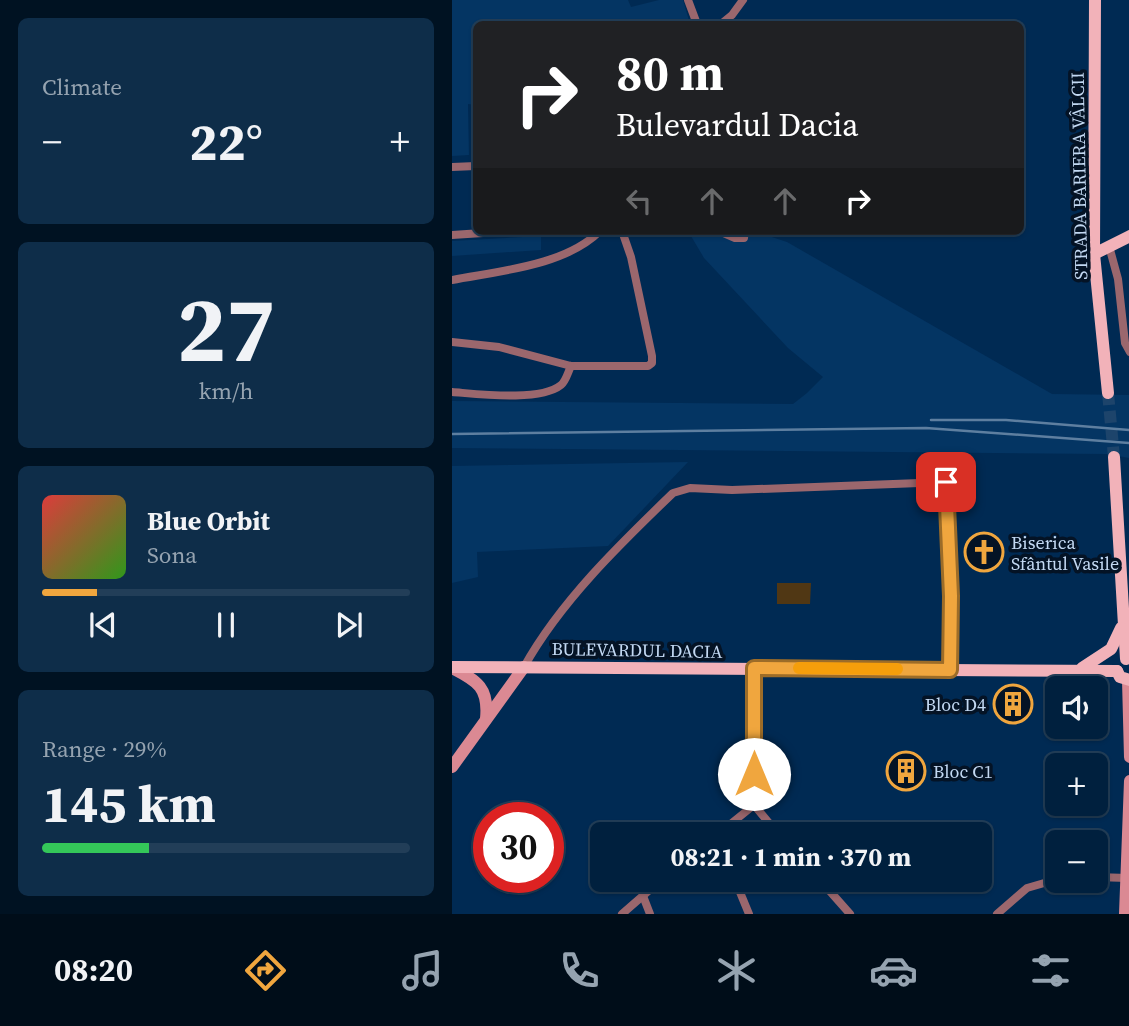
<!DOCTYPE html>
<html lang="en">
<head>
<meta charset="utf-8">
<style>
	:root { --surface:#00203e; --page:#0e2d49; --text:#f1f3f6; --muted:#95a3b0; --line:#223e58; --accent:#f0a63e }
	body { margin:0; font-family:"Source Serif 4",serif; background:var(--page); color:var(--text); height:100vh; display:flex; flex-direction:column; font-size:26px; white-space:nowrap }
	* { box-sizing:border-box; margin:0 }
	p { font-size:23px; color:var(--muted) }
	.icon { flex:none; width:38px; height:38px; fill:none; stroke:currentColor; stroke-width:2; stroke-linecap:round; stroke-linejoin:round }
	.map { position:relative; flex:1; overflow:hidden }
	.drawer { display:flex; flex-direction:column; gap:18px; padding:18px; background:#001222; width:452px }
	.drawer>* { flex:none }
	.banner { position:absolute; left:21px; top:21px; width:551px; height:214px; border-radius:10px; box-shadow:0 2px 5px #0004,0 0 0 2px var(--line); background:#202124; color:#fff; overflow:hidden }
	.tools { position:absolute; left:593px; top:676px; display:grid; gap:14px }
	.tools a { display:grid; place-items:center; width:63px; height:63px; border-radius:10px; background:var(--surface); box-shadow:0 2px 5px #0004,0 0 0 2px var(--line); font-size:35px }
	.speed { position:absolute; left:21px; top:802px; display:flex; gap:14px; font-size:35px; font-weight:700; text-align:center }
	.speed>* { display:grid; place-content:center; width:91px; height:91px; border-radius:50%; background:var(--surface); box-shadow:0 2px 5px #0004,0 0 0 2px var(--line); line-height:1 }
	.speed .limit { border:10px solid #d22; background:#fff; color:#111 }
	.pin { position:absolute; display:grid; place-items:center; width:60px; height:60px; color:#fff; margin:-30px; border-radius:14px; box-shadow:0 4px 10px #0006 }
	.me { position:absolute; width:77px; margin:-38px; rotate:0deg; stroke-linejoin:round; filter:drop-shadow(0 0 5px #0008) }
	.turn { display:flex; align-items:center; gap:24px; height:147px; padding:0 28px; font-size:32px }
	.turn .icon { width:91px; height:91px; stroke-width:2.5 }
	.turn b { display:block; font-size:49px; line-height:60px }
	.lanes { display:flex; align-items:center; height:66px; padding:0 28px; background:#0003; justify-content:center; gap:35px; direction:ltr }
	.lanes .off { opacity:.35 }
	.big { font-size:52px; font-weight:700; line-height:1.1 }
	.drawer .card { flex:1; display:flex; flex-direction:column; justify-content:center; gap:10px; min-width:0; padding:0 24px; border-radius:10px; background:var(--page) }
	.drawer .dial { align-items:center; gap:0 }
	.dial b { font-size:91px; line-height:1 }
	.song { display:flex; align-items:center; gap:21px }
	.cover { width:84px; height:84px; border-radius:10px; background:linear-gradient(135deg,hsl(0 70% 55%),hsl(110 70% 35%)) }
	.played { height:7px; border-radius:4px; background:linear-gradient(90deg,var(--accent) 15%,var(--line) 15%) }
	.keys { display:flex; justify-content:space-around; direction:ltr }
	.heat { display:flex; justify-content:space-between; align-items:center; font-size:38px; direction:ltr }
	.charge { height:10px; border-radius:5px; background:linear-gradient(90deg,#34c759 29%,var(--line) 0) }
	.trip { position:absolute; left:138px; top:822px; width:402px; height:70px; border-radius:10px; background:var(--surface); box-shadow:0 2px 5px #0004,0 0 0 2px var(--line); font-weight:700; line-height:70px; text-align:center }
	.tabs { display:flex; height:112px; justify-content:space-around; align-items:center; background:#000d19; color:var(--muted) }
	.tabs .icon { width:49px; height:49px }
	.tabs .selected { color:var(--accent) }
	.tabs b { font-size:32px; color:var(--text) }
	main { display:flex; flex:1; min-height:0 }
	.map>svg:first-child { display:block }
</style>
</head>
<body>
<main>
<section class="drawer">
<div class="card"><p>Climate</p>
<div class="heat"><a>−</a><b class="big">22°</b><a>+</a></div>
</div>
<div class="card dial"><b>27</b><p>km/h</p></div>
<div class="card">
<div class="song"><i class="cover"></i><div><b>Blue Orbit</b><p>Sona</p></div></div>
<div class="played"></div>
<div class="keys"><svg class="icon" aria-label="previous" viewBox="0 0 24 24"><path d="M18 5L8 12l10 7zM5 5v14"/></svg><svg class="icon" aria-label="pause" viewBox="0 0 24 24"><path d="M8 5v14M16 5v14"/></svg><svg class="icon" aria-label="next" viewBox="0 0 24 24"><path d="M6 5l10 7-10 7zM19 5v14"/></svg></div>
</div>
<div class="card"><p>Range · 29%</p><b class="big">145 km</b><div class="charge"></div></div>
</section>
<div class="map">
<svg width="678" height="914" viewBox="0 0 678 914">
	<rect width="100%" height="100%" fill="#002a53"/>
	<g fill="#043563">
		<path d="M0,0H176L179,7L207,0H231L238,24H24V105L16,104L17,155L0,156Z"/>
		<path d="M236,231H302L335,242L600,394L677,395V458L655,454L0,448V401L341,404L355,393L371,377L336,348L252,258Z"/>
		<path d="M89,236V250L0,256V241Z"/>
		<path d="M236,462L156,546L25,552L26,577L0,583V466Z"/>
	</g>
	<path fill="#503714" d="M325,583H359L358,604H325Z"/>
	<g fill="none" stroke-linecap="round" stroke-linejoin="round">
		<path stroke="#1d446b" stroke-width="12" stroke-dasharray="12 6" stroke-linecap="butt" d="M656,393L662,457"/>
		<g stroke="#9b676d" stroke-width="8">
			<path d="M236,0L245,24"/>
			<path d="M269,24L280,15L291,0"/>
			<path d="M0,167L24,166"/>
			<path d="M267,231L283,238H292L293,231"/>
			<path d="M0,235L60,231"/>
			<path d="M657,246L666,279L673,343L678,352"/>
			<path d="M0,280C46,271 113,266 148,231"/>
			<path d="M0,342L47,347L119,366H196L200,363V356L179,257L170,231"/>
			<path d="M0,392C26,394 88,402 109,385C114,381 116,372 119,366"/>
			<path d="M72,667C108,602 168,544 221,493L238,488L280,490L494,482L499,596L498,670"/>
			<path d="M302,668V805L327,835"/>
			<path d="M265,835L302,805"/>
			<path d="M644,877L675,878"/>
			<path d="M283,880L297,914"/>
			<path d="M368,880L398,914"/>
			<path d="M191,896L198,914"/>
			<path d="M170,914L209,880"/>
			<path d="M545,914L575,888L606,879"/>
		</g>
		<g stroke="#db8993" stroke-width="12">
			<path d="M0,668C26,681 37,688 34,719"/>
			<path d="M676,680L678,757"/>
			<path d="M0,767L72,667"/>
			<path d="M673,914L678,781"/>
		</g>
		<g stroke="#f2b2b9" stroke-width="12">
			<path d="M643,0L642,254L656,393"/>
			<path d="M642,254L678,236"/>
			<path d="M662,457L674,659"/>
			<path d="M0,667L665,671"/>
			<path d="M630,668L659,649L669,628"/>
			<path d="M665,671L668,677L678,680"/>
		</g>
		<g stroke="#5e7fa0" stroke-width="2.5">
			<path d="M479,420H554L678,430"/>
			<path d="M0,434L474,428L678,443"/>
		</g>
	</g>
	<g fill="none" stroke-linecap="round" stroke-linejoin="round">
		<defs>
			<path id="route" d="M302,774V668L498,670L499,596L494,482"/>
		</defs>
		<use href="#route" stroke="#9c6c28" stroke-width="18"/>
		<use href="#route" stroke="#f0a63e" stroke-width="12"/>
		<path stroke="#f59e0b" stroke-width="12" d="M347,668L445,669"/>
	</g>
	<defs>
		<symbol id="church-ring" viewBox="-11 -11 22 22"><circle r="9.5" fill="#041325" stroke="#f0a63e" stroke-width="1.5"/><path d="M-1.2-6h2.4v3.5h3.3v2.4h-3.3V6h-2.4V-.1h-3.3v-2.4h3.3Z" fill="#f0a63e"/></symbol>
		<symbol id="building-ring" viewBox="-11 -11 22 22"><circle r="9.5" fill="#041325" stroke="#f0a63e" stroke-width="1.5"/><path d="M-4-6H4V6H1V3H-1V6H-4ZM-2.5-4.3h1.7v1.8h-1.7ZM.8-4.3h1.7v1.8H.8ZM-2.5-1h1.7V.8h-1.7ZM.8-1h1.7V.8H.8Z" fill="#f0a63e"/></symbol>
	</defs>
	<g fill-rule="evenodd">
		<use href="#church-ring" x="510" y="530" width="44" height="44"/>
		<use href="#building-ring" x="539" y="682" width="44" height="44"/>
		<use href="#building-ring" x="432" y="749" width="44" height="44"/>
	</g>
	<g text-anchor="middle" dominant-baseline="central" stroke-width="7" stroke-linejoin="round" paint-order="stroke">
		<g font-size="18" fill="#c3d9f3" stroke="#041325">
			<text transform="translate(627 176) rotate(-91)">STRADA BARIERA VÂLCII</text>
			<text transform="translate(185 650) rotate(1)">BULEVARDUL DACIA</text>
		</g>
		<g font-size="18" fill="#c3d9f3" stroke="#041325" text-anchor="start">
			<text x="559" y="542">Biserica<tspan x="559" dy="21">Sfântul Vasile</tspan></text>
			<text x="534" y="704" text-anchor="end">Bloc D4</text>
			<text x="481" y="771">Bloc C1</text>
		</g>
	</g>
</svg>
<div class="tools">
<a><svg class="icon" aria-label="sound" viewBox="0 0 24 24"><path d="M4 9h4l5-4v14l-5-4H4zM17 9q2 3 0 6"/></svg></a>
<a>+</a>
<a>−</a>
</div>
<div class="speed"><div class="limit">30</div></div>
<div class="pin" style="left:494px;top:482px;background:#d93025"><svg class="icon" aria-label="arrive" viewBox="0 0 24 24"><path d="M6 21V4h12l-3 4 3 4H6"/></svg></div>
<svg class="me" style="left:302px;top:774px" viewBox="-20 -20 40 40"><circle r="19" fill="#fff"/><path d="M0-13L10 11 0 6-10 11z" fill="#f0a63e"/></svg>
<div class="trip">08:21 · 1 min · 370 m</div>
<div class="banner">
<div class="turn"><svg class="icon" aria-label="right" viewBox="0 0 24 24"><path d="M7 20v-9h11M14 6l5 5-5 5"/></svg><div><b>80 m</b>Bulevardul Dacia</div></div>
<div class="lanes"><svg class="icon off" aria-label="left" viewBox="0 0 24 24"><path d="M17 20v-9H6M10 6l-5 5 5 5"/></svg><svg class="icon off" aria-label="ahead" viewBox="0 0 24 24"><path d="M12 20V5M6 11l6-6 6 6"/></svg><svg class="icon off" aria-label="ahead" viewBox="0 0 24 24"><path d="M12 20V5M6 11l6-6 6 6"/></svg><svg class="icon" aria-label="right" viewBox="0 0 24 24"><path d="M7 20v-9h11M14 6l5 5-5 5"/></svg></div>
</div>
</div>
</main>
<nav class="tabs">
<b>08:20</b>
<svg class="icon selected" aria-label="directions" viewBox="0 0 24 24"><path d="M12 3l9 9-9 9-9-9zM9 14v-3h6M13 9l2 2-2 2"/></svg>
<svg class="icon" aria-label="music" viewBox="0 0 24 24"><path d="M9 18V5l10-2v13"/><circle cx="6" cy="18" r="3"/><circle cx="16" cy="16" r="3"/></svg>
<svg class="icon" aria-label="phone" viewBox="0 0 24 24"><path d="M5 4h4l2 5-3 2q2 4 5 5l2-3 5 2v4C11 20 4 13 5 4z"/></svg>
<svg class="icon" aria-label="climate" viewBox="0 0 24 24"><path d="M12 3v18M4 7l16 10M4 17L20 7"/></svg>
<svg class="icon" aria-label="car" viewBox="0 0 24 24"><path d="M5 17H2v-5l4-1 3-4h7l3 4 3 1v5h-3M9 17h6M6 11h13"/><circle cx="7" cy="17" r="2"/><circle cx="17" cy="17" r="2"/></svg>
<svg class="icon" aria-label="filters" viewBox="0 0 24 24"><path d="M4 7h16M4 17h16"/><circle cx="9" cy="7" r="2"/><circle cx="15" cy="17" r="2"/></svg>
</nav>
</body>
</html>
